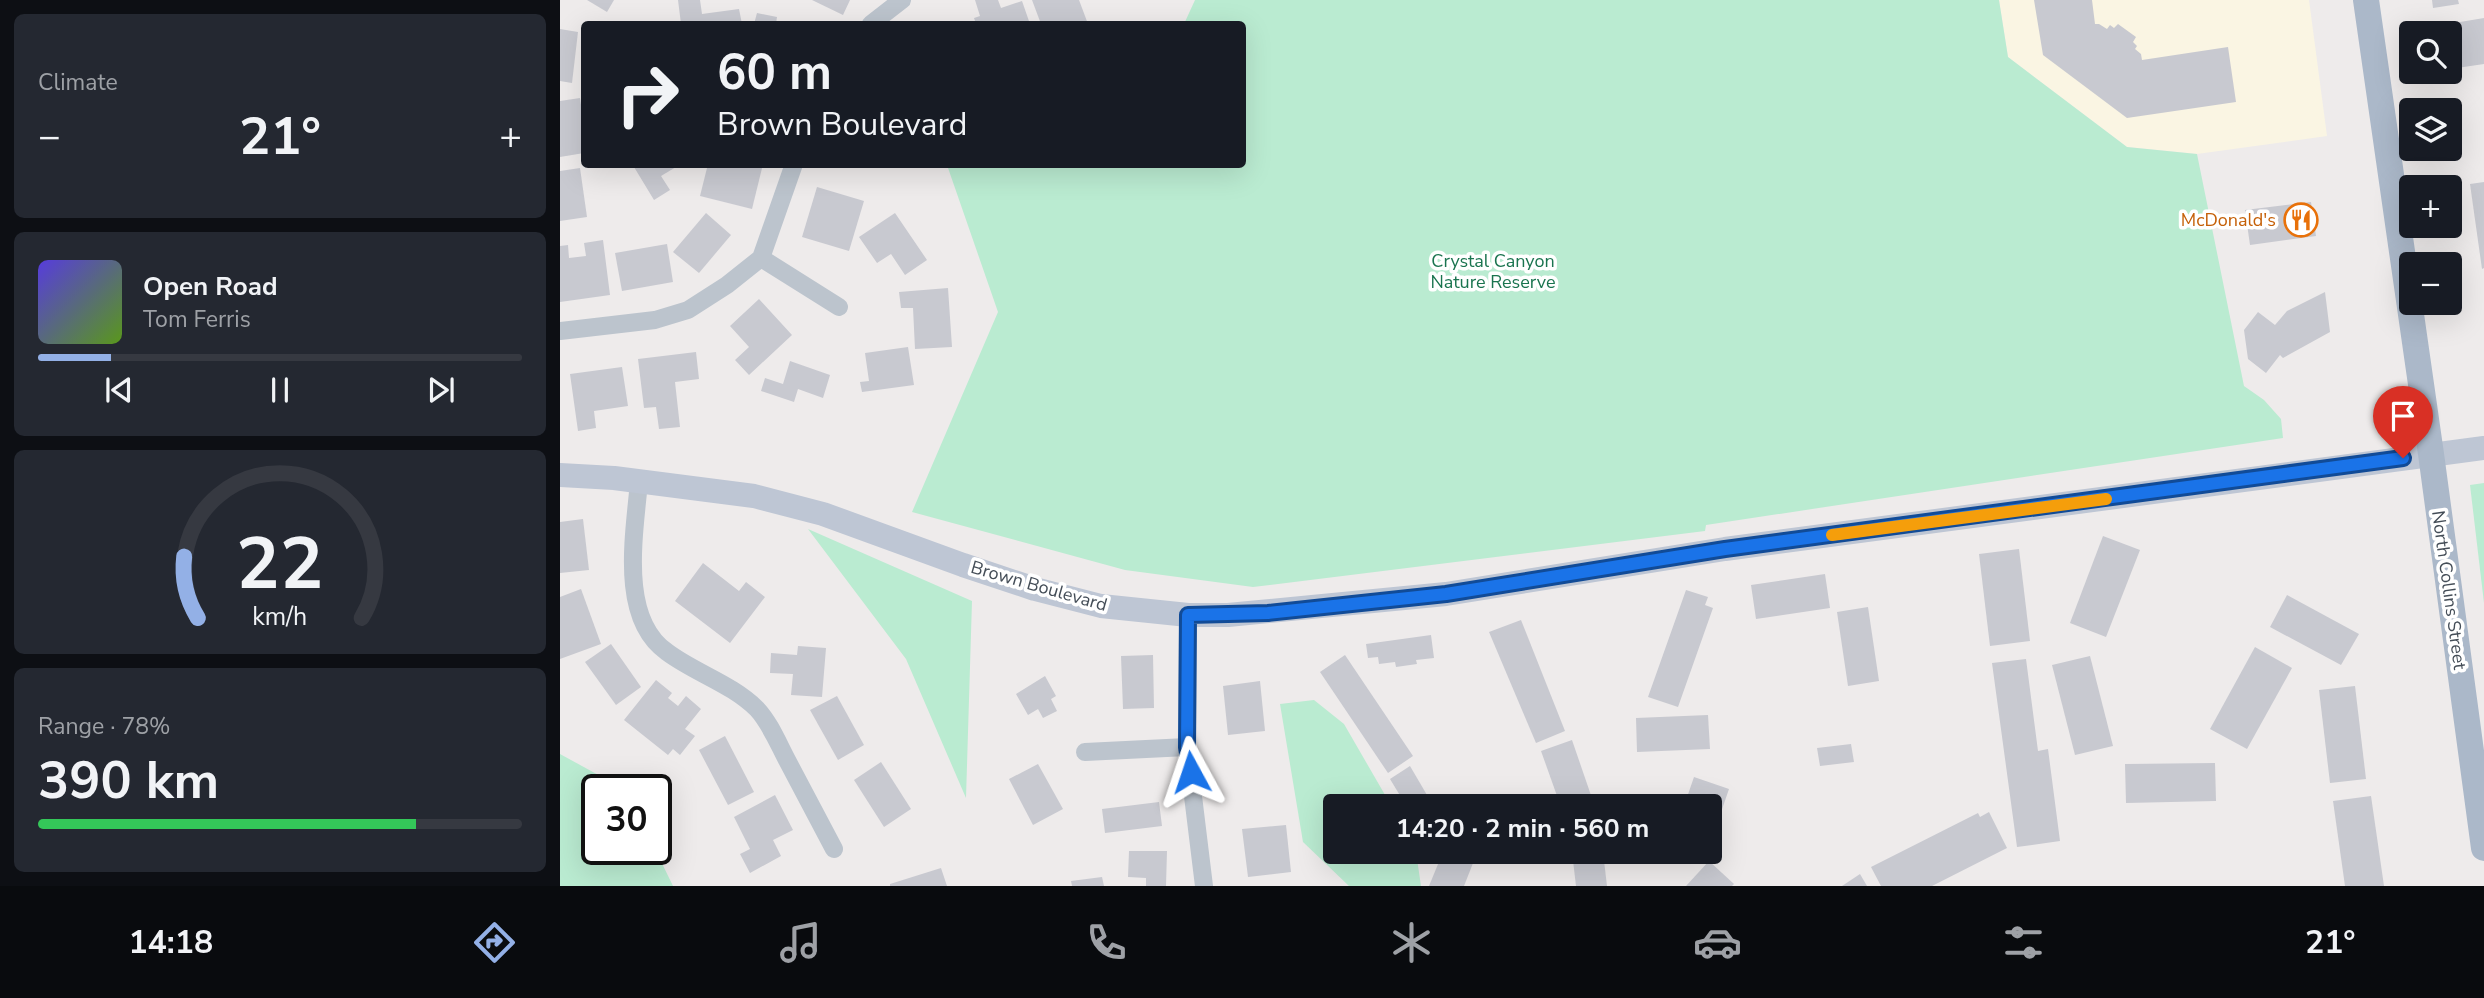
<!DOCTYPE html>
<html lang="en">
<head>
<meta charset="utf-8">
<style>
	:root { --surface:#171b24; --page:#242831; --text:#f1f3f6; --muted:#9ea1a6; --line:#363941; --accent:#93b0e6 }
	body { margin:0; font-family:"Nunito Sans",sans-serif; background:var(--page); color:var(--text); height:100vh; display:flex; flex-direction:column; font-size:26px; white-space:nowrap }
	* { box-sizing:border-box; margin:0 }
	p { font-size:23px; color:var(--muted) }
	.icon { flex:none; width:38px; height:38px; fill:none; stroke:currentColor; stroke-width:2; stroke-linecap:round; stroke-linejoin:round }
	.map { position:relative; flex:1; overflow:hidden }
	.panel { display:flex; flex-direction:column; gap:14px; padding:14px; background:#0d0f14; width:560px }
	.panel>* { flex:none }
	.top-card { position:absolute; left:21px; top:21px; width:665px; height:147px; border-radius:7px; box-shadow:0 7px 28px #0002; background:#171b24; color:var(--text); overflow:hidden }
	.fabs { position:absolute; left:1839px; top:21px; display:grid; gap:14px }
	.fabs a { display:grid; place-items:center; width:63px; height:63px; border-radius:7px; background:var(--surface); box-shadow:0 7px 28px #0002; font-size:35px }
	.speed { position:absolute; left:21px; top:774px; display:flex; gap:14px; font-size:35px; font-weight:700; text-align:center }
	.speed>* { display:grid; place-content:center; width:91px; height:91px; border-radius:50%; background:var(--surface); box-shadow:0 7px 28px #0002; line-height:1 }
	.speed .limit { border:4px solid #111; border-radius:10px; background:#fff; color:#111 }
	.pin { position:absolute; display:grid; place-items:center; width:60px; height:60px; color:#fff; margin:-72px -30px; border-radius:50% 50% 50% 0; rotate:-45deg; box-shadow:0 0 7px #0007 }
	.pin .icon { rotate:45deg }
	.me { position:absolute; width:77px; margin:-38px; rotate:355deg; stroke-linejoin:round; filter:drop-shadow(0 0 5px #0008) }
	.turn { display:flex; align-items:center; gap:24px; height:147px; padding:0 21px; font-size:32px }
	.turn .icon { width:91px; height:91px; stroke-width:2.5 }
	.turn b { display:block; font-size:49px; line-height:60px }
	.big { font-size:52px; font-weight:700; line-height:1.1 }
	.panel .widget { flex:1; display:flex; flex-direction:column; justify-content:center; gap:10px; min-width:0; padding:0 24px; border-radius:10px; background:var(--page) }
	.panel .dial { align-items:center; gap:0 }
	.dial svg { height:182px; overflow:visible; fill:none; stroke:var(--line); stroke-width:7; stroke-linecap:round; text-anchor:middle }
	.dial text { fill:var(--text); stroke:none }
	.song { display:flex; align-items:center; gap:21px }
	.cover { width:84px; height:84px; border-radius:10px; background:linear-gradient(135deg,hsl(250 70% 55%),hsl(90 70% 35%)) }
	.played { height:7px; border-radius:4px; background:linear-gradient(90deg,var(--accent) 15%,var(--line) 15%) }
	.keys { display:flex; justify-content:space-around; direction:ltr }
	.heat { display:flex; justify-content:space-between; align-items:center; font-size:38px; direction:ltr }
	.charge { height:10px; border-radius:5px; background:linear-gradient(90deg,#34c759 78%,var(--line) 0) }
	.trip { position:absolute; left:763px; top:794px; width:399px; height:70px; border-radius:7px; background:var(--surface); box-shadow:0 7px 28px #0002; font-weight:700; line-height:70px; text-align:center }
	.dock { display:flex; height:112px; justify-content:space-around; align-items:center; background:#090b0e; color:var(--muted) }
	.dock .icon { width:49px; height:49px }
	.dock .on { color:var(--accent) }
	.dock b { font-size:32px; color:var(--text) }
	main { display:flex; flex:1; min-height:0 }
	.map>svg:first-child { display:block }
</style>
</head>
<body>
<main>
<section class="panel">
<div class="widget"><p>Climate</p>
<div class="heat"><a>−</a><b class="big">21°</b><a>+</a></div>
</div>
<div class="widget">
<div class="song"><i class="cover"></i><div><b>Open Road</b><p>Tom Ferris</p></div></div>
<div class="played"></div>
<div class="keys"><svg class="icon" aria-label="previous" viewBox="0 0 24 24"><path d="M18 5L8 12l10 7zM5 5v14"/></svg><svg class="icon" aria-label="pause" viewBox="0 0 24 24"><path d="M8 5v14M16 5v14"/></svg><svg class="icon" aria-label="next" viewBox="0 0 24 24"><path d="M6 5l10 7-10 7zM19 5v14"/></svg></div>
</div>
<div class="widget dial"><svg viewBox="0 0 100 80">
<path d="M14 69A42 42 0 1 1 86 69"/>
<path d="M14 69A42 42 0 0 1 8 42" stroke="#93b0e6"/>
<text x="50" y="56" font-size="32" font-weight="700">22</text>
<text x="50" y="72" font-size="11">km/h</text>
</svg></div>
<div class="widget"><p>Range · 78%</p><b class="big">390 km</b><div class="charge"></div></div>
</section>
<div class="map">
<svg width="1924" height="886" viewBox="0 0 1924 886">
	<rect width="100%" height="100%" fill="#eeebeb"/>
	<path fill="#faf5e3" d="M1439,0H1749L1767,136L1637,154L1567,147L1448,57Z"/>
	<g fill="#baebd1">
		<path d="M635,0H1439L1448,57L1567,147L1637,154L1684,386L1704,400L1721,419L1723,438L1146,525L1145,531L693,587L565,570L352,512L438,312L387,165L682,164V24H624Z"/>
		<path d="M1924,483V603L1910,485Z"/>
		<path d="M248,529L412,601L406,798L346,659Z"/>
		<path d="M754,700L784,724L832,807H775V852H856L861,886H789L743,842L720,704Z"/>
		<path d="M0,754L64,789H37V849H95L113,886H0Z"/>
	</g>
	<g fill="#c8c9d0">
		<path d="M27,0H54L47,12Z"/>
		<path d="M118,0H140L142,14L179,9L182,24H121Z"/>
		<path d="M252,0H290L283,15Z"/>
		<path d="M415,0H438L441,8L462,1L470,24H416L414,18L420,16Z"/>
		<path d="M472,0H519L528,24L503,23L481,24Z"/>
		<path d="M1474,0H1532L1535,24H1539L1547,29L1550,25L1554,28L1558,24L1576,37L1573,42L1577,46L1575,49L1581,54L1582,60L1668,47L1676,102L1567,118L1483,55Z"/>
		<path d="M1872,0H1898L1899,4L1873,8Z"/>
		<path d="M197,13L217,17L216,24H194Z"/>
		<path d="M1924,18V64L1890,69V33H1877L1876,26Z"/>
		<path d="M0,29L18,32L12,83L0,81Z"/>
		<path d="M20,98L24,125V153L0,157V101Z"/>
		<path d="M79,164H121L101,176L110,190L94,200L74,167Z"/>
		<path d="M148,164H203L192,209L140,196Z"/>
		<path d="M20,168L27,217L0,221V171Z"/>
		<path d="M1924,182V268L1922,269L1910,184Z"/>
		<path d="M257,187L304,201L289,251L242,237Z"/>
		<path d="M1751,202L1756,236L1690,245L1685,210Z"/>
		<path d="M146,213L171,235L139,273L113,252Z"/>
		<path d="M335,213L367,260L345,275L331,254L317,263L299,237Z"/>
		<path d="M43,240L50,295L0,302V246L8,245L9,258L26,256L24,243Z"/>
		<path d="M107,244L113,282L62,291L55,253Z"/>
		<path d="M388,288L392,347L355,349L353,308H341L339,292Z"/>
		<path d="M1765,292L1770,332L1723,358L1720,355L1706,373L1688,359L1684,330L1698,312L1715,325L1727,311Z"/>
		<path d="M199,299L232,335L189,375L175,360L189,347L170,326Z"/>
		<path d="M348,347L354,385L302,392L300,382L309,381L305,353Z"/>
		<path d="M136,352L139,379L115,382L120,427L99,429L96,407L84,408L78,359Z"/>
		<path d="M230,361L270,375L263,398L238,389L234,402L201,391L205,378L223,384Z"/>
		<path d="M62,367L68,406L34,411L36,428L18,431L10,374Z"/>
		<path d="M23,519L29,570L0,573V522Z"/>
		<path d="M1543,536L1580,550L1546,637L1510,623Z"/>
		<path d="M1459,549L1470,641L1430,646L1419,554Z"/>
		<path d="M143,563L179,591L186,582L205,597L170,643L115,601Z"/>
		<path d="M1265,574L1270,608L1196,619L1191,585Z"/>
		<path d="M21,589L41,644L0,659V597Z"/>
		<path d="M1126,590L1148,597L1145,605L1153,608L1118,707L1088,697Z"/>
		<path d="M1727,595L1799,634L1781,665L1710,627Z"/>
		<path d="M1308,607L1319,681L1288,686L1277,612Z"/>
		<path d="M961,620L1005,731L976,743L929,632Z"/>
		<path d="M871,635L874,658L856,660L857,664L836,667L835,662L819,664L818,657L808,658L806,644Z"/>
		<path d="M51,644L81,687L56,705L25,662Z"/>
		<path d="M238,646L266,648L262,697L231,695L233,674L210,673L211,653L237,655Z"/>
		<path d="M1695,647L1732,668L1687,749L1650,729Z"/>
		<path d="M593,655L594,708L563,709L561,656Z"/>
		<path d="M785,655L853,756L828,773L760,672Z"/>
		<path d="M1530,656L1553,746L1515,755L1492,665Z"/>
		<path d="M1466,659L1478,751L1488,749L1500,841L1457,847L1432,663Z"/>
		<path d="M485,676L496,696L491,699L497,711L483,718L478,709L468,715L456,694Z"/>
		<path d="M96,680L112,693L108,698L118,706L126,696L141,709L125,729L135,736L120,755L113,749L108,755L64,720Z"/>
		<path d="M700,681L705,731L668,735L663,686Z"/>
		<path d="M1795,686L1806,779L1770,783L1759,690Z"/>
		<path d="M277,696L304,745L278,760L250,710Z"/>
		<path d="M1148,715L1150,749L1077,752L1076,718Z"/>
		<path d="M165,736L194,792L168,805L139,750Z"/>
		<path d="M1012,740L1035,807H1001L981,751Z"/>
		<path d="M1291,744L1294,762L1260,766L1257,748Z"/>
		<path d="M321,762L351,809L324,827L294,780Z"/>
		<path d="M1655,763L1656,801L1566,803L1565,764Z"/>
		<path d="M478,764L503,809L473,825L449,779Z"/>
		<path d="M850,766L874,807H847L830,779Z"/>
		<path d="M1134,777L1169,789L1159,818L1150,815V807L1124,806Z"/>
		<path d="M215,795L233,830L213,840L221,856L190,873L180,854L190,849L174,817Z"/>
		<path d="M1811,796L1824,886H1785L1773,801Z"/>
		<path d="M599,802L602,826L545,833L542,809Z"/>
		<path d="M1429,812L1447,848L1372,886H1321L1311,867L1418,813L1420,817Z"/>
		<path d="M726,825L731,872L688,877L682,829Z"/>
		<path d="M569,851H607L606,886H586V878L568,877Z"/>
		<path d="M883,852H901L915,858L904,886H869Z"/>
		<path d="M1012,852H1043L1047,886H1016Z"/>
		<path d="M1149,861L1174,884L1172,886H1126Z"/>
		<path d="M381,868L387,886H330V884Z"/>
		<path d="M1300,874L1307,886H1282Z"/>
		<path d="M542,877L544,886H512L511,881Z"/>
	</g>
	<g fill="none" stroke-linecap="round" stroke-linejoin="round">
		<g stroke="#bcc4cd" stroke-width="18">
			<path d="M311,24L342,0"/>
			<path d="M201,258L279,307"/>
			<path d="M0,331L95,320L128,310L167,285L201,258L234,164"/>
			<path d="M79,481C75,532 58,618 107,652C135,673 172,684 197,709C210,723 218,743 227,760C242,789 258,819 274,849"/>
			<path d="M628,615L627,747L644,886"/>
			<path d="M525,752L627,747"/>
		</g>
		<path stroke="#bec6d4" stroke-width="24" d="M0,475L54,478L194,496L263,514L403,565L475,589L541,606L628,615H668L886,594L1165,549L1924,448"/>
		<path stroke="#abb8c9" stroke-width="26" d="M1806,0L1871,454L1924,848"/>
	</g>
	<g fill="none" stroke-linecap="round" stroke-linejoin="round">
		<defs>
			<path id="route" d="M631,772L627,747L628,615L708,613L886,594L1165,549L1843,458"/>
		</defs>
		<use href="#route" stroke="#114b97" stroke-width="18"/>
		<use href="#route" stroke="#1a73e8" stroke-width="12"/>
		<path stroke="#f59e0b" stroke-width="12" d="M1272,535L1546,499"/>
	</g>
	<defs>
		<symbol id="restaurant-ring" viewBox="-11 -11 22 22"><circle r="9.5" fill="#fff" stroke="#e8710a" stroke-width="1.5"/><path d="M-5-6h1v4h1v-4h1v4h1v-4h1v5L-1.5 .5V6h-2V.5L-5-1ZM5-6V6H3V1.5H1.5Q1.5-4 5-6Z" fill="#e8710a"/></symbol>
	</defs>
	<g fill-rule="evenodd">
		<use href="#restaurant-ring" x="1722" y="201" width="38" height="38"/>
	</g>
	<g text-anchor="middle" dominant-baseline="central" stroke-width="7" stroke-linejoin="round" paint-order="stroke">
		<g font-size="18" fill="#c56008" stroke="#fff" text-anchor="end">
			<text x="1716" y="220">McDonald's</text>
		</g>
		<g font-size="18" fill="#1a744f" stroke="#fff">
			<text x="933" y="261">Crystal Canyon<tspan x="933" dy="21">Nature Reserve</tspan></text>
		</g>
		<g font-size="18" fill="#444d57" stroke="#fff">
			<text transform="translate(479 586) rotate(16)">Brown Boulevard</text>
			<text transform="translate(1889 590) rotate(82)">North Collins Street</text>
		</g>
	</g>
</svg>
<div class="fabs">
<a><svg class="icon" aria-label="search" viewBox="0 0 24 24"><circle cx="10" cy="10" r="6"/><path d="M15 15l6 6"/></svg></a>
<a><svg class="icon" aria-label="layers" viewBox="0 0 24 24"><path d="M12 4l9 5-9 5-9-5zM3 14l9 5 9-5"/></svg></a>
<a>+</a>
<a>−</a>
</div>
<div class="speed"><div class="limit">30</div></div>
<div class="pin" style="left:1843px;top:458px;background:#d93025"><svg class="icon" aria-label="arrive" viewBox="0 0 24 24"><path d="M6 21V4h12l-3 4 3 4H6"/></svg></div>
<svg class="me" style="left:631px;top:772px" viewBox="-20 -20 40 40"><path d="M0-17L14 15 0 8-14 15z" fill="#1a73e8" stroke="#fff" stroke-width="4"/></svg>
<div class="trip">14:20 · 2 min · 560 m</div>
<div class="top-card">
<div class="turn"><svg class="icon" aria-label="right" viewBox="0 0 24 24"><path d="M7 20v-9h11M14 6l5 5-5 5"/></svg><div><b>60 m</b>Brown Boulevard</div></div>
</div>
</div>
</main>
<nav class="dock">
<b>14:18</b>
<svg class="icon on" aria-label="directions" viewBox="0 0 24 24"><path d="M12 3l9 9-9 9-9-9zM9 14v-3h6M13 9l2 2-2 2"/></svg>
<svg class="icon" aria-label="music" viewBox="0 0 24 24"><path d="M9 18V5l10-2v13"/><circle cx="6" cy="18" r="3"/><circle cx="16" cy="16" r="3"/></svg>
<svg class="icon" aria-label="phone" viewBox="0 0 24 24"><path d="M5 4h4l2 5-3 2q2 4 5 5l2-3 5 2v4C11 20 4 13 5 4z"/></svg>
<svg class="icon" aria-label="climate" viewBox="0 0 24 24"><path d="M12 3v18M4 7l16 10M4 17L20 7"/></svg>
<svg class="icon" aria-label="car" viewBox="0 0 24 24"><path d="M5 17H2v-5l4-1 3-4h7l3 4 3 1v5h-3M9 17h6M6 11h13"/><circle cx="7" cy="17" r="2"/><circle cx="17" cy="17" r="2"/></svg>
<svg class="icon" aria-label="filters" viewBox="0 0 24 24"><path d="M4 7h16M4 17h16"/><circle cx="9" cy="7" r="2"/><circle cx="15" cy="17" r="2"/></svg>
<b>21°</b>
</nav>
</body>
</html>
